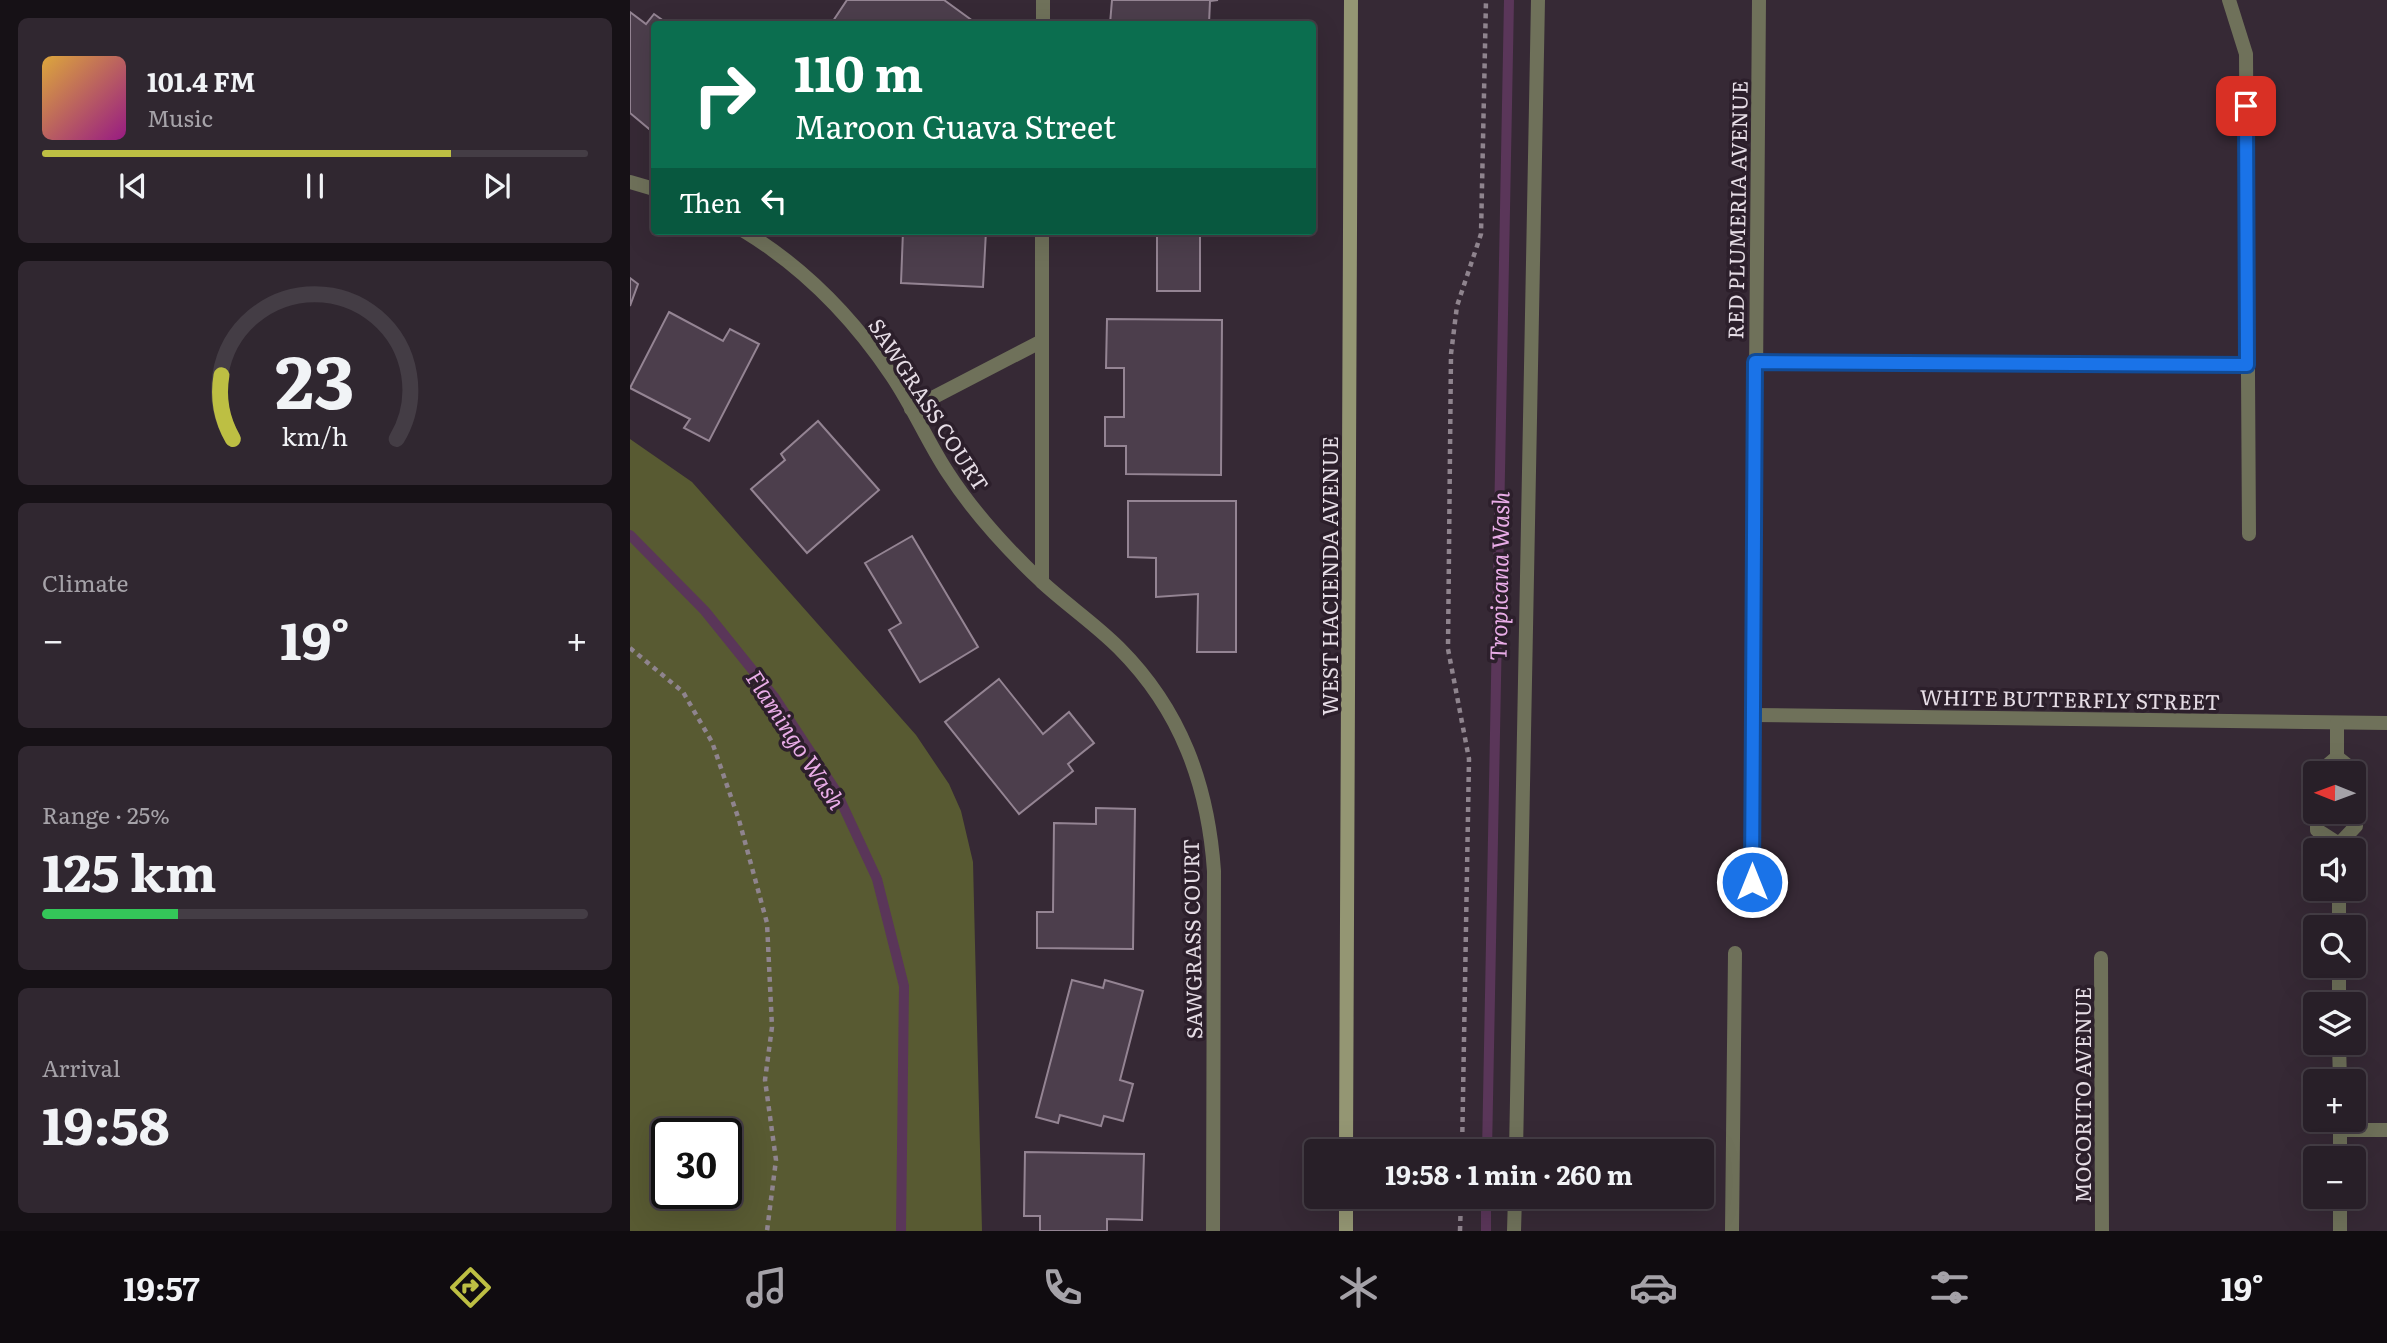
<!DOCTYPE html>
<html lang="en">
<head>
<meta charset="utf-8">
<style>
	:root { --surface:#281f28; --page:#302730; --text:#f1f3f6; --muted:#a5a2a8; --line:#443d45; --accent:#bdbf43 }
	body { margin:0; font-family:Literata,serif; background:var(--page); color:var(--text); height:100vh; display:flex; flex-direction:column; font-size:26px; white-space:nowrap }
	* { box-sizing:border-box; margin:0 }
	p { font-size:23px; color:var(--muted) }
	.icon { flex:none; width:38px; height:38px; fill:none; stroke:currentColor; stroke-width:2; stroke-linecap:round; stroke-linejoin:round }
	.map { position:relative; flex:1; overflow:hidden }
	.sheet { display:flex; flex-direction:column; gap:18px; padding:18px; background:#161116; width:630px }
	.sheet>* { flex:none }
	.guide { position:absolute; left:21px; top:21px; width:665px; height:214px; border-radius:7px; box-shadow:0 7px 28px #0002,0 0 0 2px var(--line); background:#0b6e4f; color:#fff; overflow:hidden }
	.needle { width:46px; rotate:271deg }
	.tools { position:absolute; left:1673px; top:761px; display:grid; gap:14px }
	.tools a { display:grid; place-items:center; width:63px; height:63px; border-radius:7px; background:var(--surface); box-shadow:0 7px 28px #0002,0 0 0 2px var(--line); font-size:35px }
	.speed { position:absolute; left:21px; top:1118px; display:flex; gap:14px; font-size:35px; font-weight:700; text-align:center }
	.speed>* { display:grid; place-content:center; width:91px; height:91px; border-radius:50%; background:var(--surface); box-shadow:0 7px 28px #0002,0 0 0 2px var(--line); line-height:1 }
	.speed .limit { border:4px solid #111; border-radius:10px; background:#fff; color:#111 }
	.pin { position:absolute; display:grid; place-items:center; width:60px; height:60px; color:#fff; margin:-30px; border-radius:14px; box-shadow:0 4px 10px #0006 }
	.me { position:absolute; width:77px; margin:-38px; rotate:0deg; stroke-linejoin:round; filter:drop-shadow(0 0 5px #0008) }
	.turn { display:flex; align-items:center; gap:24px; height:147px; padding:0 28px; font-size:32px }
	.turn .icon { width:91px; height:91px; stroke-width:2.5 }
	.turn b { display:block; font-size:49px; line-height:60px }
	.then { display:flex; align-items:center; height:66px; padding:0 28px; background:#0003; gap:14px; font-size:26px }
	.big { font-size:52px; font-weight:700; line-height:1.1 }
	.sheet .tile { flex:1; display:flex; flex-direction:column; justify-content:center; gap:10px; min-width:0; padding:0 24px; border-radius:10px; background:var(--page) }
	.sheet .dial { align-items:center; gap:0 }
	.dial svg { height:182px; overflow:visible; fill:none; stroke:var(--line); stroke-width:7; stroke-linecap:round; text-anchor:middle }
	.dial text { fill:var(--text); stroke:none }
	.song { display:flex; align-items:center; gap:21px }
	.cover { width:84px; height:84px; border-radius:10px; background:linear-gradient(135deg,hsl(40 70% 55%),hsl(310 70% 35%)) }
	.played { height:7px; border-radius:4px; background:linear-gradient(90deg,var(--accent) 75%,var(--line) 75%) }
	.keys { display:flex; justify-content:space-around; direction:ltr }
	.heat { display:flex; justify-content:space-between; align-items:center; font-size:38px; direction:ltr }
	.charge { height:10px; border-radius:5px; background:linear-gradient(90deg,#34c759 25%,var(--line) 0) }
	.trip { position:absolute; left:674px; top:1139px; width:410px; height:70px; border-radius:7px; background:var(--surface); box-shadow:0 7px 28px #0002,0 0 0 2px var(--line); font-weight:700; line-height:70px; text-align:center }
	.tab-bar { display:flex; height:112px; justify-content:space-around; align-items:center; background:#100c10; color:var(--muted) }
	.tab-bar .icon { width:49px; height:49px }
	.tab-bar .selected { color:var(--accent) }
	.tab-bar b { font-size:32px; color:var(--text) }
	main { display:flex; flex:1; min-height:0 }
	.map>svg:first-child { display:block }
</style>
</head>
<body>
<main>
<section class="sheet">
<div class="tile">
<div class="song"><i class="cover"></i><div><b>101.4 FM</b><p>Music</p></div></div>
<div class="played"></div>
<div class="keys"><svg class="icon" aria-label="previous" viewBox="0 0 24 24"><path d="M18 5L8 12l10 7zM5 5v14"/></svg><svg class="icon" aria-label="pause" viewBox="0 0 24 24"><path d="M8 5v14M16 5v14"/></svg><svg class="icon" aria-label="next" viewBox="0 0 24 24"><path d="M6 5l10 7-10 7zM19 5v14"/></svg></div>
</div>
<div class="tile dial"><svg viewBox="0 0 100 80">
<path d="M14 69A42 42 0 1 1 86 69"/>
<path d="M14 69A42 42 0 0 1 9 41" stroke="#bdbf43"/>
<text x="50" y="56" font-size="32" font-weight="700">23</text>
<text x="50" y="72" font-size="11">km/h</text>
</svg></div>
<div class="tile"><p>Climate</p>
<div class="heat"><a>−</a><b class="big">19°</b><a>+</a></div>
</div>
<div class="tile"><p>Range · 25%</p><b class="big">125 km</b><div class="charge"></div></div>
<div class="tile"><p>Arrival</p><b class="big">19:58</b></div>
</section>
<div class="map">
<svg width="1757" height="1231" viewBox="0 0 1757 1231">
	<rect width="100%" height="100%" fill="#362935"/>
	<path fill="#585a32" fill-rule="evenodd" d="M0,439L62,482L286,735L319,784L331,811L343,862L352,1231H0ZM37,1134H96V1194H37Z"/>
	<g fill="none" stroke-linecap="round" stroke-linejoin="round">
		<g stroke="#5a3659" stroke-width="10">
			<path d="M0,535L75,611L145,698L206,791L247,879L274,986L271,1231"/>
			<path d="M857,1152L879,0"/>
			<path d="M856,1231V1197"/>
		</g>
	</g>
	<g fill="#4c3e4c" stroke="#948493" stroke-width="2">
		<path d="M217,0H314L347,24H201Z"/>
		<path d="M482,0H588L580,1L579,24H480Z"/>
		<path d="M0,12L16,24L24,14L38,24H24V133L0,113Z"/>
		<path d="M273,231H356L353,287L271,283Z"/>
		<path d="M484,231H570V291H527V236H484Z"/>
		<path d="M0,278L8,284L0,306Z"/>
		<path d="M39,312L93,341L100,329L129,344L79,441L54,428L60,419L0,388Z"/>
		<path d="M477,319L592,320L591,475L496,474V446H475V417H494V368H476Z"/>
		<path d="M188,421L249,490L177,553L121,489L155,460L151,454Z"/>
		<path d="M498,501H606V652H567L568,594L526,597V558L498,557Z"/>
		<path d="M282,536L348,647L290,682L259,630L271,623L235,563Z"/>
		<path d="M369,679L413,734L439,712L464,743L438,764L443,771L389,814L315,722Z"/>
		<path d="M466,808L505,809L503,949L407,948V912H423L424,823L466,824Z"/>
		<path d="M442,980L473,988L475,980L513,991L490,1080L503,1084L493,1121L474,1116L471,1126L430,1115L428,1123L406,1117Z"/>
		<path d="M395,1152L514,1154L512,1220L477,1219V1231H410V1216H394Z"/>
	</g>
	<g fill="none" stroke-linecap="round" stroke-linejoin="round">
		<g stroke="#8f848e" stroke-width="4.5" stroke-dasharray="5 5" stroke-linecap="butt">
			<path d="M0,648L53,692L82,742L109,820L137,923L142,1027L135,1080L146,1160L137,1231"/>
			<path d="M832,1152L839,759L818,649L821,354L827,306L851,234L856,0"/>
			<path d="M830,1231L831,1197"/>
		</g>
		<g stroke="#6f715a" stroke-width="14">
			<path d="M281,409L412,341"/>
			<path d="M886,1152L908,0"/>
			<path d="M884,1231L885,1197"/>
		</g>
		<g stroke="#6f715a" stroke-width="14">
			<path d="M413,0V24"/>
			<path d="M1599,0L1616,54L1619,534"/>
			<path d="M0,182L24,189"/>
			<path d="M114,231C173,267 223,318 262,376C283,407 297,441 318,473C344,513 377,549 412,582"/>
			<path d="M412,231V582C437,605 465,624 489,648C551,710 578,785 584,871L583,1231"/>
			<path d="M1125,362L1617,365"/>
			<path d="M1123,715L1757,723"/>
			<path d="M1707,757L1726,772V826L1709,844V850"/>
			<path d="M1707,757V723"/>
			<path d="M1687,774L1707,757"/>
			<path d="M1687,812V830L1709,844"/>
			<path d="M1122,882L1129,0"/>
			<path d="M1709,889V928"/>
			<path d="M1471,958L1472,1231"/>
			<path d="M1709,966V1004"/>
			<path d="M1709,1043L1710,1082"/>
			<path d="M1710,1120V1158"/>
			<path d="M1710,1130H1757"/>
			<path d="M1710,1197V1231"/>
			<path d="M1102,1231L1105,953"/>
		</g>
		<g stroke="#949673" stroke-width="14">
			<path d="M716,1152L721,0"/>
			<path d="M716,1231V1197"/>
		</g>
	</g>
	<g fill="none" stroke-linecap="round" stroke-linejoin="round">
		<defs>
			<path id="route" d="M1122,882L1125,362L1617,365L1616,106"/>
		</defs>
		<use href="#route" stroke="#114b97" stroke-width="18"/>
		<use href="#route" stroke="#1a73e8" stroke-width="12"/>
	</g>
	<g text-anchor="middle" dominant-baseline="central" stroke-width="7" stroke-linejoin="round" paint-order="stroke">
		<g font-size="21" fill="#e6dde6" stroke="#2c1f2b">
			<text transform="translate(1106 210) rotate(-89)">RED PLUMERIA AVENUE</text>
			<text transform="translate(300 404) rotate(57)">SAWGRASS COURT</text>
			<text transform="translate(698 576) rotate(-90)">WEST HACIENDA AVENUE</text>
			<text transform="translate(1440 698) rotate(1)">WHITE BUTTERFLY STREET</text>
			<text transform="translate(561 939) rotate(-91)">SAWGRASS COURT</text>
			<text transform="translate(1451 1095) rotate(-90)">MOCORITO AVENUE</text>
		</g>
		<g font-size="23" font-style="italic" fill="#e9ace7" stroke="#2c1f2b">
			<text transform="translate(868 576) rotate(-89)">Tropicana Wash</text>
			<text transform="translate(167 739) rotate(57)">Flamingo Wash</text>
		</g>
	</g>
</svg>
<div class="tools">
<a><svg class="needle" viewBox="-14 -14 28 28"><path d="M0-13l5 13h-10z" fill="#e53935"/><path d="M0 13l5-13h-10z" fill="#a5a2a8"/></svg></a>
<a><svg class="icon" aria-label="sound" viewBox="0 0 24 24"><path d="M4 9h4l5-4v14l-5-4H4zM17 9q2 3 0 6"/></svg></a>
<a><svg class="icon" aria-label="search" viewBox="0 0 24 24"><circle cx="10" cy="10" r="6"/><path d="M15 15l6 6"/></svg></a>
<a><svg class="icon" aria-label="layers" viewBox="0 0 24 24"><path d="M12 4l9 5-9 5-9-5zM3 14l9 5 9-5"/></svg></a>
<a>+</a>
<a>−</a>
</div>
<div class="speed"><div class="limit">30</div></div>
<div class="pin" style="left:1616px;top:106px;background:#d93025"><svg class="icon" aria-label="arrive" viewBox="0 0 24 24"><path d="M6 21V4h12l-3 4 3 4H6"/></svg></div>
<svg class="me" style="left:1122px;top:882px" viewBox="-20 -20 40 40"><circle r="17" fill="#1a73e8" stroke="#fff" stroke-width="3"/><path d="M0-11L8 9 0 5-8 9z" fill="#fff"/></svg>
<div class="trip">19:58 · 1 min · 260 m</div>
<div class="guide">
<div class="turn"><svg class="icon" aria-label="right" viewBox="0 0 24 24"><path d="M7 20v-9h11M14 6l5 5-5 5"/></svg><div><b>110 m</b>Maroon Guava Street</div></div>
<div class="then">Then<svg class="icon" aria-label="left" viewBox="0 0 24 24"><path d="M17 20v-9H6M10 6l-5 5 5 5"/></svg></div>
</div>
</div>
</main>
<nav class="tab-bar">
<b>19:57</b>
<svg class="icon selected" aria-label="directions" viewBox="0 0 24 24"><path d="M12 3l9 9-9 9-9-9zM9 14v-3h6M13 9l2 2-2 2"/></svg>
<svg class="icon" aria-label="music" viewBox="0 0 24 24"><path d="M9 18V5l10-2v13"/><circle cx="6" cy="18" r="3"/><circle cx="16" cy="16" r="3"/></svg>
<svg class="icon" aria-label="phone" viewBox="0 0 24 24"><path d="M5 4h4l2 5-3 2q2 4 5 5l2-3 5 2v4C11 20 4 13 5 4z"/></svg>
<svg class="icon" aria-label="climate" viewBox="0 0 24 24"><path d="M12 3v18M4 7l16 10M4 17L20 7"/></svg>
<svg class="icon" aria-label="car" viewBox="0 0 24 24"><path d="M5 17H2v-5l4-1 3-4h7l3 4 3 1v5h-3M9 17h6M6 11h13"/><circle cx="7" cy="17" r="2"/><circle cx="17" cy="17" r="2"/></svg>
<svg class="icon" aria-label="filters" viewBox="0 0 24 24"><path d="M4 7h16M4 17h16"/><circle cx="9" cy="7" r="2"/><circle cx="15" cy="17" r="2"/></svg>
<b>19°</b>
</nav>
</body>
</html>
